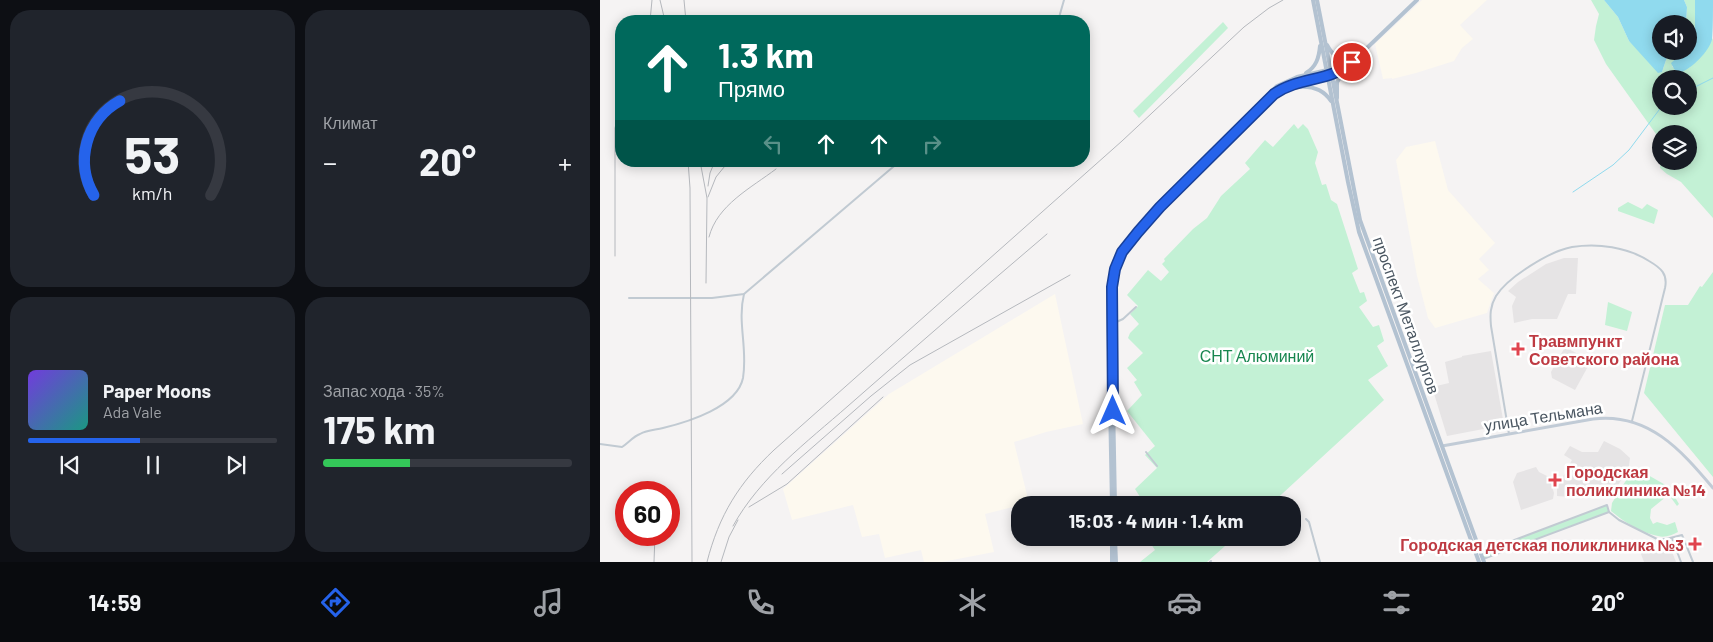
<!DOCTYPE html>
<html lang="ru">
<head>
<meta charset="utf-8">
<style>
	:root { --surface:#171b24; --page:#20242c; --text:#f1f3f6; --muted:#9ea1a6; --line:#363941; --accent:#2563eb }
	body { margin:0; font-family:Barlow,sans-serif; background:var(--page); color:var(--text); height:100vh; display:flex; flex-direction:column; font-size:19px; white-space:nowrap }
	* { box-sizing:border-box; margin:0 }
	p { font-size:16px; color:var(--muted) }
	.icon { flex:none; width:28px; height:28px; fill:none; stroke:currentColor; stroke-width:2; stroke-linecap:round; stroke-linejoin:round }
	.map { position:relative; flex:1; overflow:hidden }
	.details { display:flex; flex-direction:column; gap:10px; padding:10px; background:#0d0f14; width:600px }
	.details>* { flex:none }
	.guide { position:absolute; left:15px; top:15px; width:475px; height:152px; border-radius:20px; box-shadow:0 2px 12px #0003; background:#00695c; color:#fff; overflow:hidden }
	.controls { position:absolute; left:1052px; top:15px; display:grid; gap:10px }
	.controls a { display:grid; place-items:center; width:45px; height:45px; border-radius:50%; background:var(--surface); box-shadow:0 2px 12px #0003; font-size:25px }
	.speed { position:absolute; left:15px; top:481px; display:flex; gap:10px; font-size:25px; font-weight:700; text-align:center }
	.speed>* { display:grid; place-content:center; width:65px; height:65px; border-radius:50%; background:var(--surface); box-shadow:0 2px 12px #0003; line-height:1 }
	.speed .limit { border:8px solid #d22; background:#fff; color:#111 }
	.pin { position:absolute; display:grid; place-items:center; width:42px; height:42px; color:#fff; margin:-21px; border:2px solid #fff; border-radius:50%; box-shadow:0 1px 5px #0007 }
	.me { position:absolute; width:55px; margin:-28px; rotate:0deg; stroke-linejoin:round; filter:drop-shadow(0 0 4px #0008) }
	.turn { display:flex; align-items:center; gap:18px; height:105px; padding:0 20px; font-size:22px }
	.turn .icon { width:65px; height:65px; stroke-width:2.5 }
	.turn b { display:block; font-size:35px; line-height:42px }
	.lanes { display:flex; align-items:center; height:48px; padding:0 20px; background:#0003; justify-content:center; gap:25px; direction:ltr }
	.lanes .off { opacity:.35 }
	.big { font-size:38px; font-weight:700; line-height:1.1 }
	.details .widget { flex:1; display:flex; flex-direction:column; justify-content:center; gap:8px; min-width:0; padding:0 18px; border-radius:20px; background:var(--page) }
	.details .dial { align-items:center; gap:0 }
	.dial svg { height:130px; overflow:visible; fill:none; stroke:var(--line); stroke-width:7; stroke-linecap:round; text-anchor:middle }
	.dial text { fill:var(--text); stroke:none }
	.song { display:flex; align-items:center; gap:15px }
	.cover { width:60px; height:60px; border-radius:8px; background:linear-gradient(135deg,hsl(260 70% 55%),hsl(170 70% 35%)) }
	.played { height:5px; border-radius:2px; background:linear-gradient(90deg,var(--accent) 45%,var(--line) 45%) }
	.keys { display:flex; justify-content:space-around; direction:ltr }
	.heat { display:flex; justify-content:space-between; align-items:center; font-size:28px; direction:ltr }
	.charge { height:8px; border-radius:4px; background:linear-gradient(90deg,#34c759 35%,var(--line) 0) }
	.details .tiles { flex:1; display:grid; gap:10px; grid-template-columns:repeat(2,1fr) }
	.trip { position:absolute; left:411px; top:496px; width:290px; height:50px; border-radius:20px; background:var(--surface); box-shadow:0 2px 12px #0003; font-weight:700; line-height:50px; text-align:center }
	.menu { display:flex; height:80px; justify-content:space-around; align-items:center; background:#090b0e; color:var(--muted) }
	.menu .icon { width:35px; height:35px }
	.menu .on { color:var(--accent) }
	.menu b { font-size:22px; color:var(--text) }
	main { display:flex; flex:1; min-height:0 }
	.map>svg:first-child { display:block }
</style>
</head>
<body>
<main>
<section class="details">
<div class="tiles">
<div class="widget dial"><svg viewBox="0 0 100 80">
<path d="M14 69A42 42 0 1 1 86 69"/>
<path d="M14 69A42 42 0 0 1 30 11" stroke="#2563eb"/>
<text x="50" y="56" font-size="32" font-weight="700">53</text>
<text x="50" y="72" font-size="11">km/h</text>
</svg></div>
<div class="widget"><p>Климат</p>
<div class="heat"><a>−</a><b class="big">20°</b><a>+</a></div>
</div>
<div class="widget">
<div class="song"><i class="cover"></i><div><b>Paper Moons</b><p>Ada Vale</p></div></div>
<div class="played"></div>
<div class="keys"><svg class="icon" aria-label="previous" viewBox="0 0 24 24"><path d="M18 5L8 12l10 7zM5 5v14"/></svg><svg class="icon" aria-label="pause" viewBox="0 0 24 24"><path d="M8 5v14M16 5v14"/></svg><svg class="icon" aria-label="next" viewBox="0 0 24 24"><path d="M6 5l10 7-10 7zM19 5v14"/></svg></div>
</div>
<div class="widget"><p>Запас хода · 35%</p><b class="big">175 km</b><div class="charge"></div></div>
</div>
</section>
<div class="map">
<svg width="1113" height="562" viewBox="0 0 1113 562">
	<rect width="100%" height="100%" fill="#f5f3f3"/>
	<g fill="#fdf9ef">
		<path d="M822,0H887L860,25L873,39L862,48L854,61L816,73L792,79V78L783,79L775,44Z"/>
		<path d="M835,141L848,190L895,243L879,259L889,270L878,279L894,293L887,313L835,328L828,318L817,276L796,160L806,147Z"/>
		<path d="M455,294L483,424L446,432L414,442L429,503L385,514L394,552L342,562H324L321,550L285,558L279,534L262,537L253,505L192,520L183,489L289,394Z"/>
	</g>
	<g fill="#e6e4e5">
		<path d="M964,258H978L976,294H968L957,319H932L914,323L912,306L916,297L908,291L918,282L946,264Z"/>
		<path d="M965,347L991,361L975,390L952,378L951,372Z"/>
		<path d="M891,351L904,425L847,436L832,387L849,383L845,362L862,357V356Z"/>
		<path d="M1004,441L1020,449L1030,458L1029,466L1012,496L972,486L970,497L957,496V488L972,460L964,455L970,446L982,452H998Z"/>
		<path d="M936,467L939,472L949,477L954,493L953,499L921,510L913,482L917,473Z"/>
		<path d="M1057,543L1069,544L1076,562H1044L1041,554L1044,548Z"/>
	</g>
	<g fill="#c3f1d5" fill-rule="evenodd">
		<path d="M991,0H1004L1018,17L1029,41L1062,72L1067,57L1073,51H1085L1072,66L1077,72C1096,64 1103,56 1113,38V218L1081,182L1067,174L1060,168L1061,153V161H1089V134H1061V140L1056,134L1006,64L994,40L996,26L999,14ZM1061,79H1089V106H1061Z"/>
		<path d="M1084,0H1095V27L1089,46V24H1086L1087,7Z"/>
		<path d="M623,22L628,28L539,118L533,111Z"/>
		<path d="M694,124L698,129L703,124L708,129L718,152L715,163L722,185L726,184L731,200L737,204L758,269L752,273L760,293L764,292L767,301L759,307L773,327L779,325L784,341L777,346L788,366L768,380L784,400L670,505H535L542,500L535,489L557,468L545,455L555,446L527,411L542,395L534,382L537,380L527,368L543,353L528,338L530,333L539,324L530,314L538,306L527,295L548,270L561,281L569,272L562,264L565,261L564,259L593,229L607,218L621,196L650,169L645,163L665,140L673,147Z"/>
		<path d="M1028,202L1042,209L1047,204L1058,210L1054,224L1018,211V208Z"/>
		<path d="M1113,272V477L1044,393L1065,305H1088L1100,286L1102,287Z"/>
		<path d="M1008,302L1032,312L1027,331L1005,325Z"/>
		<path d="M1041,471L1069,487L1079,504L1077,506L1069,495L1067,496L1051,509L1050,518L1053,524L1057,522L1067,525L1075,522L1078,532C1072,535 1065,538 1058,536C1042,533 1024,522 1011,511L1012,503L1030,474Z"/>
		<path d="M1007,505L1009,512L883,559L880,553Z"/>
		<path d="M547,538H634L607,562H540L555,550Z"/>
	</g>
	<g fill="#90daee">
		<path d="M1004,0H1084L1087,7L1086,24H1061V51H1073L1067,57L1062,72L1058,73L1029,41L1018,17Z"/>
		<path d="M1095,0H1113C1113,10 1113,31 1112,40C1108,52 1092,69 1079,73L1074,69L1071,63L1085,51H1089V46L1095,27Z"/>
	</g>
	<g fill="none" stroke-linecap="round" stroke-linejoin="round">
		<g stroke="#90daee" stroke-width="1">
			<path d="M1089,90L1113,78"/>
			<path d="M973,192L1013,165L1029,150L1062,106"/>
		</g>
		<g stroke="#c1cad2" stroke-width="2">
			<path d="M458,21L464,0"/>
			<path d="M29,298H112L144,294L300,161"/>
			<path d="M512,324L523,319L536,307"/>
			<path d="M909,434L891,326C890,315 890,306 896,296C908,277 950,251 972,247C998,243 1027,247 1049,261C1061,268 1068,274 1065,288L1032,421"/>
			<path d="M0,444L22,447C28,443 34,436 40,434C47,430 55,430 63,428C88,422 137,407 143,378C148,349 137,322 144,294"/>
			<path d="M546,452L557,466"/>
			<path d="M706,519L709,522L720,562"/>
			<path d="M1072,538L1081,562"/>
			<path d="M880,553L1007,505L1009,512L1019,520L1057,539H1066L1082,535L1093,562"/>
			<path d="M883,559L1009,512"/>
			<path d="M610,562L611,561"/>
		</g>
		<path stroke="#c1cbd6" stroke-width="3" d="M842,446L993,419C1048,412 1081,450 1113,488"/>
		<g stroke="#b3c2d1" stroke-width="4">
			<path d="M713,0L748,182L759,232L879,562"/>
			<path d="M717,0L760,220L884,562"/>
			<path d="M727,45C734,59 743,61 757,54"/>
			<path d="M706,73C716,67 719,58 720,46"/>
			<path d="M683,90C700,85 720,84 731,101"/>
			<path d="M737,98V82L747,68"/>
			<path d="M591,173L677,86L697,77L736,68L752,59"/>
			<path d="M524,245L554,210"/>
			<path d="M511,276L508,298L512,505"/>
			<path d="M515,505L511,297L515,269L527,245L560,207L674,94L692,84L731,75L746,68L817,0"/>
			<path d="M512,538V562"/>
			<path d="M515,538L516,562"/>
		</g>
		<g stroke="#b5b8bd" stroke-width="1">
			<path d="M60,0L65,21"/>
			<path d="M84,0L86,21"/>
			<path d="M50,21L52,0"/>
			<path d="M88,161L90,188L92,562"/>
			<path d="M100,161L107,198L106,283"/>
			<path d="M108,186L110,173L115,161"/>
			<path d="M108,197L116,177L129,161"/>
			<path d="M109,237C117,205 151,188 176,169"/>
			<path d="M15,256V128L21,104"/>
			<path d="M182,474L271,396L310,365L470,275"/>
			<path d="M149,507L187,484L283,397"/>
			<path d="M133,526C160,477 207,442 248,406C314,348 380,291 447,234"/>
			<path d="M54,562L55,535"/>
			<path d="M107,562C119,515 139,483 174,450L522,141L644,27L669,8L683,0"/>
			<path d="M121,562L129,537L138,520"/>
		</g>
	</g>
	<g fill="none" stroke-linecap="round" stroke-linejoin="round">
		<defs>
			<path id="route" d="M513,411L512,287L515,269L522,252L538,232L560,207L674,94C700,76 731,82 752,62"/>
		</defs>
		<use href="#route" stroke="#184099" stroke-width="12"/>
		<use href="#route" stroke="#2563eb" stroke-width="9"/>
	</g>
	<g fill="#e0444e" stroke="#fff" stroke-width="2">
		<path d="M915.5 341.5h5v5h5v5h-5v5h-5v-5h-5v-5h5z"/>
		<path d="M952.5 472.5h5v5h5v5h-5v5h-5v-5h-5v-5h5z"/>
		<path d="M1092.5 536.5h5v5h5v5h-5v5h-5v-5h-5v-5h5z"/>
	</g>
	<g text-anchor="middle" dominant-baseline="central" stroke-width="5" stroke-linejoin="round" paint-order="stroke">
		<g font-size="16" fill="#4a5661" stroke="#fff">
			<text transform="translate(807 315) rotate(70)">проспект Металлургов</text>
			<text transform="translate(943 416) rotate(-9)">улица Тельмана</text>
		</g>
		<g font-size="16" font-weight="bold" fill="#be3a42" stroke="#fff" text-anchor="start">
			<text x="929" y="340">Травмпункт<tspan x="929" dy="18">Советского района</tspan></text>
			<text x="966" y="471">Городская<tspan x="966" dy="18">поликлиника №14</tspan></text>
			<text x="1084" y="544" text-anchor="end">Городская детская поликлиника №3</text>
		</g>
		<g font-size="16" fill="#17864f" stroke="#fff">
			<text x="657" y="355">СНТ Алюминий</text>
		</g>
	</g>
</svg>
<div class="controls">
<a><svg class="icon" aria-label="sound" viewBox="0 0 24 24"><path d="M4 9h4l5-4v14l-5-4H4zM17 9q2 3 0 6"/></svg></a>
<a><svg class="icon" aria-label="search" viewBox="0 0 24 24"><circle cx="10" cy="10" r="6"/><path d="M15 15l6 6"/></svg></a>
<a><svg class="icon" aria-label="layers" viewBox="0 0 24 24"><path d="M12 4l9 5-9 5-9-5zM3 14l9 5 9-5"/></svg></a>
</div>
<div class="speed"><div class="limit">60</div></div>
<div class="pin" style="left:752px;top:62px;background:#d93025"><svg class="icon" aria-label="arrive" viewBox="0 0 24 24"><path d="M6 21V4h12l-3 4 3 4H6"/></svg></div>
<svg class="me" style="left:513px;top:411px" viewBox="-20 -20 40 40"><path d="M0-17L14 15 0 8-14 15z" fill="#2563eb" stroke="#fff" stroke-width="4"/></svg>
<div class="trip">15:03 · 4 мин · 1.4 km</div>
<div class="guide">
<div class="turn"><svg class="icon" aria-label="ahead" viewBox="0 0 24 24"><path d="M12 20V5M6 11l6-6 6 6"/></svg><div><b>1.3 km</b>Прямо</div></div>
<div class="lanes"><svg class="icon off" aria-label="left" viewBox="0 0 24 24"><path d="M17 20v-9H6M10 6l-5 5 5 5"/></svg><svg class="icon" aria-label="ahead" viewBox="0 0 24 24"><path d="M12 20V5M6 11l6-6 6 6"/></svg><svg class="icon" aria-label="ahead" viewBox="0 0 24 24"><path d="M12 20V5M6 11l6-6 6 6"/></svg><svg class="icon off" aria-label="right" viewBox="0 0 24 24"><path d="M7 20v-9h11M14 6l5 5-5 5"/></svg></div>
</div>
</div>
</main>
<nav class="menu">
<b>14:59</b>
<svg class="icon on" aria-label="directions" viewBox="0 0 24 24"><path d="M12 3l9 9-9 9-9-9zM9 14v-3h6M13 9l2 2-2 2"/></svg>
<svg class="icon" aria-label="music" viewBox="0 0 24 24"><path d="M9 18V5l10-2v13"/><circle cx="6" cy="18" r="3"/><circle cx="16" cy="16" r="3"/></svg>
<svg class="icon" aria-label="phone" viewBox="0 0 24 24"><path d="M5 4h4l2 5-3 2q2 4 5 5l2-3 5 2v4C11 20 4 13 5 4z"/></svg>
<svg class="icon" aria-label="climate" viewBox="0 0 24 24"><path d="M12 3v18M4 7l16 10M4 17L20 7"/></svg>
<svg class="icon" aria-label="car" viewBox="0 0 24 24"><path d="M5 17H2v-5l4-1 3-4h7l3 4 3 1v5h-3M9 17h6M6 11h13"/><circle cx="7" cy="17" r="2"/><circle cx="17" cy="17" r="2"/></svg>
<svg class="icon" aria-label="filters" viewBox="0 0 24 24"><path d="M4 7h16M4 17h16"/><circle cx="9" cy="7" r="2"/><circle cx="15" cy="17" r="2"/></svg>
<b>20°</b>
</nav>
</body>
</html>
